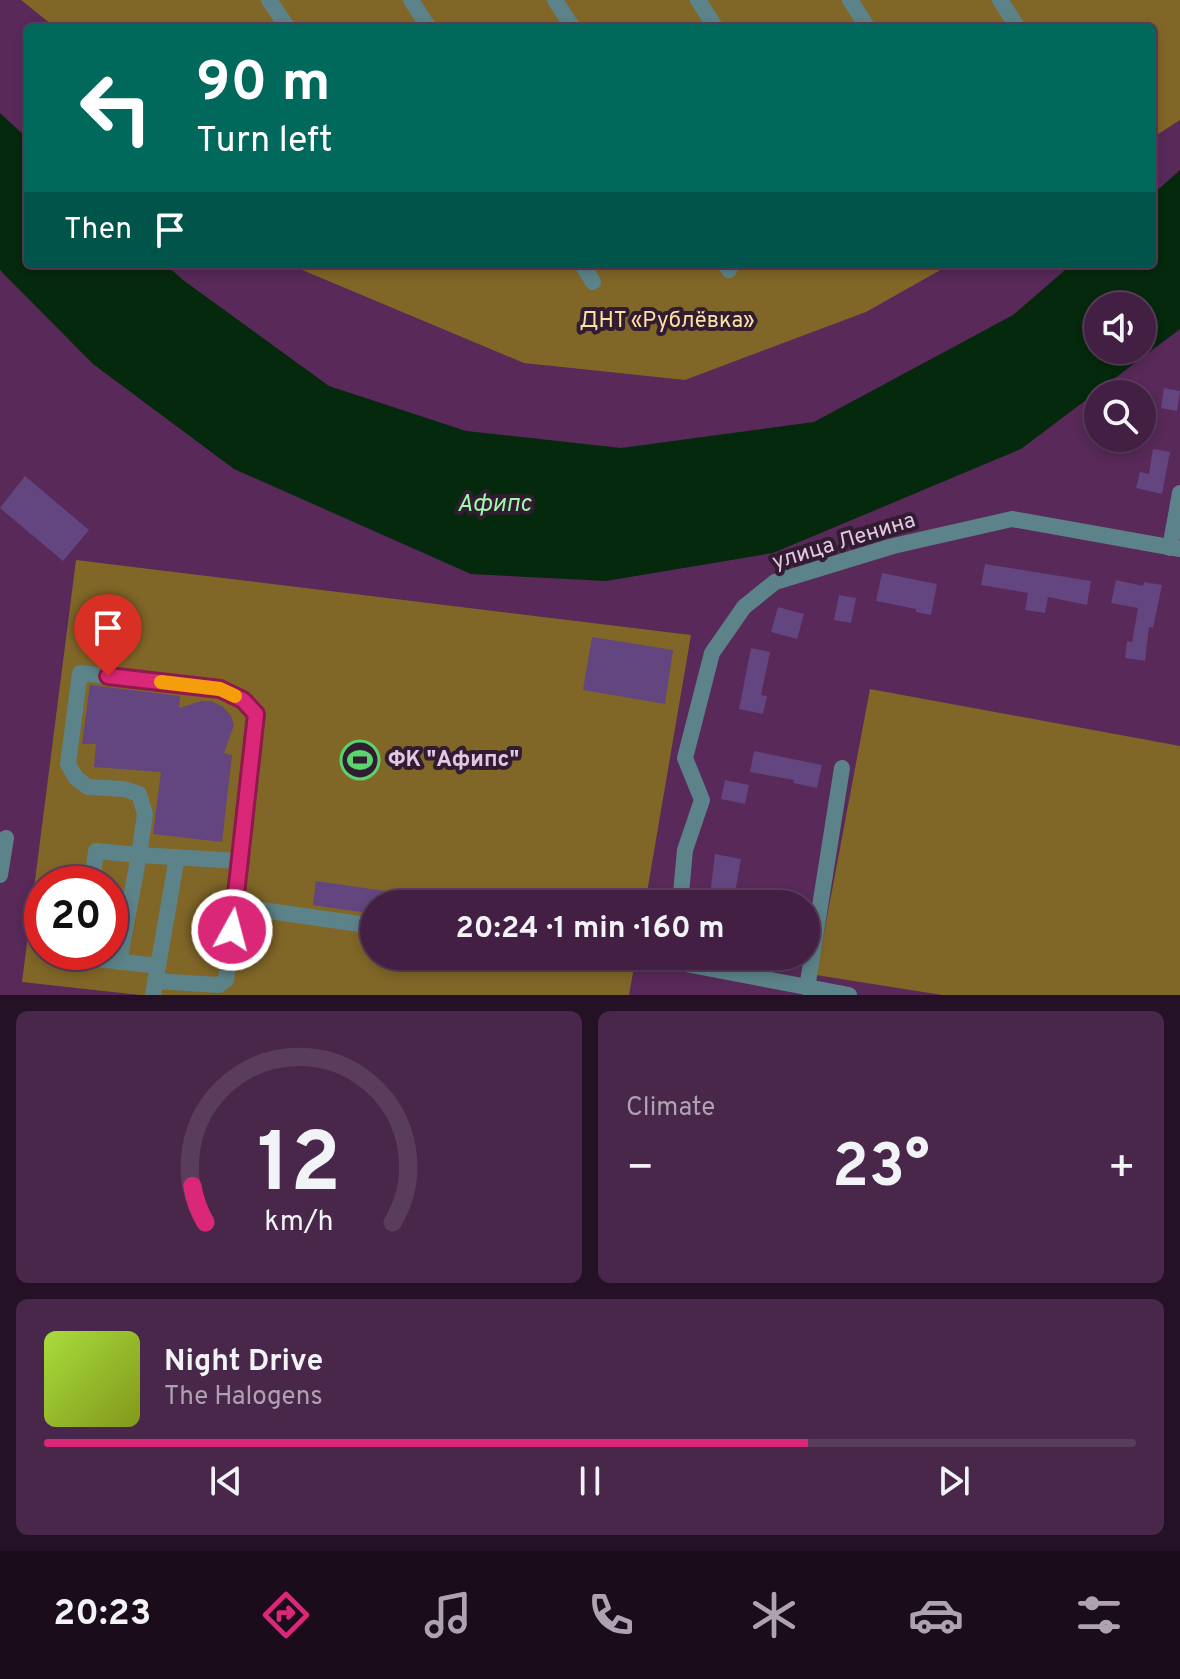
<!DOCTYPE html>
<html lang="en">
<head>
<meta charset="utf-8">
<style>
	:root { --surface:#421f43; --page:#49274a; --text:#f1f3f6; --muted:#aea2b2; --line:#5a3d5c; --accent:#db2777 }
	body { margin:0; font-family:Overpass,sans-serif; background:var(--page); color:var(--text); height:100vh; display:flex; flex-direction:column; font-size:30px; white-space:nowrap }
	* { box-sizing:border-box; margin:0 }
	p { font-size:26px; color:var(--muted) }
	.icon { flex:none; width:44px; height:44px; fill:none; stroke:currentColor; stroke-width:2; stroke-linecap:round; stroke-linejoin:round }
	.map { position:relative; height:995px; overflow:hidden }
	.details { display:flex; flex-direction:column; gap:16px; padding:16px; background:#241125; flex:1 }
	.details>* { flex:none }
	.top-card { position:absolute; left:24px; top:24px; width:1132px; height:244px; border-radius:8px; box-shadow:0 4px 12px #0003,0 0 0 2px var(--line); background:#00695c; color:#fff; overflow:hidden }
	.buttons { position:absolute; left:1084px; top:292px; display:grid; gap:16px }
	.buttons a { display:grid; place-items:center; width:72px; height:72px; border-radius:50%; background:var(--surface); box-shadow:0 4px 12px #0003,0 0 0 2px var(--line); font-size:40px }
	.speed { position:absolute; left:24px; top:866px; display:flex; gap:16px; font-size:40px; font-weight:700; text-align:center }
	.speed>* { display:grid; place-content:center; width:104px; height:104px; border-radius:50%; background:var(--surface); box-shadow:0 4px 12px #0003,0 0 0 2px var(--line); line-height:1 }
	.speed .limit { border:12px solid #d22; background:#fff; color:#111 }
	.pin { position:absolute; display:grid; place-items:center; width:68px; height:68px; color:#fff; margin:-82px -34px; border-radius:50% 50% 50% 0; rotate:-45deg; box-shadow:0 0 8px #0007 }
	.pin .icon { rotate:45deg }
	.me { position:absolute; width:88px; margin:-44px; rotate:7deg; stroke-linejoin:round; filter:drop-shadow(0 0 6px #0008) }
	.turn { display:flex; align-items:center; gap:28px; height:168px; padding:0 40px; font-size:36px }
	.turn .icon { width:104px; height:104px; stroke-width:2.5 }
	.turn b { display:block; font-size:56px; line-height:68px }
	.then { display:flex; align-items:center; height:76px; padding:0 40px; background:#0003; gap:16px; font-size:30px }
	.big { font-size:60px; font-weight:700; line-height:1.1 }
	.details .card { flex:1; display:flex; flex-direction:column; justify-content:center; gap:12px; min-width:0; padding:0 28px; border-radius:12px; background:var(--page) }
	.details .dial { align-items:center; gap:0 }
	.dial svg { height:208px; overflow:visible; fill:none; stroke:var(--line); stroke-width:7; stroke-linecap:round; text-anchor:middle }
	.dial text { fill:var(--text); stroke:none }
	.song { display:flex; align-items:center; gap:24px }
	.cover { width:96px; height:96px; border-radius:12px; background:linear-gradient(135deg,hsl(80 70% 55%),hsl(70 70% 35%)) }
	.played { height:8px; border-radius:4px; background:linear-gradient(90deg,var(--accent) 70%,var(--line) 70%) }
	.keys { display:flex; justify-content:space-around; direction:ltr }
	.heat { display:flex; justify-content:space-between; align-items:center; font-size:44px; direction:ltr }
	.details .tiles { flex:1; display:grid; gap:16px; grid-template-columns:1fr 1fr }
	.card:last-child { grid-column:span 2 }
	.trip { position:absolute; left:360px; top:890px; width:460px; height:80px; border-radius:40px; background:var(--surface); box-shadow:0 4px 12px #0003,0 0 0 2px var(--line); font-weight:700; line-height:80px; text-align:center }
	.tab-bar { display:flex; height:128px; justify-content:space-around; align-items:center; background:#1a0c1b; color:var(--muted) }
	.tab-bar .icon { width:56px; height:56px }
	.tab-bar .selected { color:var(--accent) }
	.tab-bar b { font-size:36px; color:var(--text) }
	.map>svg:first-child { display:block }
</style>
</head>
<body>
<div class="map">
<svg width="1180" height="995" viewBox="0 0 1180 995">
	<rect width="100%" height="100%" fill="#582959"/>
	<g fill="#806627" fill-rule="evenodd">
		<path d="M21,0H1180V120L1152,138V28H56Z"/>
		<path d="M288,264H951L866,312L685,380L524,363Z"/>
		<path d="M76,560L691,635L645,904H374V956H636L629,995H140L22,982ZM42,884H110V952H42Z"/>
		<path d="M870,689L1180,746V995H942L816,975Z"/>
	</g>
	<path fill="#05290c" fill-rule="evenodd" d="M0,113L28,139V264H165L183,280L329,386L466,431L621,448L814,422L1013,315L1072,264H1152V195L1180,170V329L1021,449L773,553L606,581L471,574L234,469L93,364L0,270ZM1098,306H1142V350H1098Z"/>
	<g fill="#63457f">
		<path d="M1164,388L1180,391L1177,411L1161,408Z"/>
		<path d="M1153,449L1170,452L1162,494L1136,488L1140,472L1149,474Z"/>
		<path d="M25,476L89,530L63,561L0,508Z"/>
		<path d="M985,564L1091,581L1087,605L1048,597L1045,613L1025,610L1028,593L981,585Z"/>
		<path d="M882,573L937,584L931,615L916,612V609L876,601Z"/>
		<path d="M1116,580L1143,586L1144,582L1162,585L1153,628L1149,627L1145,661L1125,658L1127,641L1132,642L1138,608L1111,603Z"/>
		<path d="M839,595L856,598L851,623L834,620Z"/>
		<path d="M778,607L804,614L797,639L771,632Z"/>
		<path d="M592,637L673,650L665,704L583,690Z"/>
		<path d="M751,648L770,652L761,695L767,696L763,714L739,709Z"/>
		<path d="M90,685L180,696L179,708L201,701H211L223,707L231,716L234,725L224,753L232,755L222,842L153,834L161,772L94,767L96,744H82Z"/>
		<path d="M754,751L822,765L817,788L793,783L794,780L750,772Z"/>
		<path d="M725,780L749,785L745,804L721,799Z"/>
		<path d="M715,854L741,859L733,904H709Z"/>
		<path d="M316,881L419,896L418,904H374V914L313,905Z"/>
	</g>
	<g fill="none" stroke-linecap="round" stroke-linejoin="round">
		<g stroke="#5c8389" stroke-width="16">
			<path d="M269,0L288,28"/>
			<path d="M411,0L429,28"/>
			<path d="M555,0L573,28"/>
			<path d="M698,0L716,28"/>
			<path d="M850,0L868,28"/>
			<path d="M1000,0L1018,28"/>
			<path d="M582,264L593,282"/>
			<path d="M725,264L729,270"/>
			<path d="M1170,548L1180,493"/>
			<path d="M0,875L6,838"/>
			<path d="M92,884L96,851L139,855L119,962"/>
			<path d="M680,904L685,850L702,800L685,758L712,653L744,607L775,582L893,546L1012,519L1180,549"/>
			<path d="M234,906L374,926"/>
			<path d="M82,952L81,957L158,966"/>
			<path d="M581,956L614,961"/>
			<path d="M675,956V962L849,995"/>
			<path d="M155,981L219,985L226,980L256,714L243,700L220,689L80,673L68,764L76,778L88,787L124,789L139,794L145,814L139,855L239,861"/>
			<path d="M807,988L842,768"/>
			<path d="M153,995L177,857"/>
		</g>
	</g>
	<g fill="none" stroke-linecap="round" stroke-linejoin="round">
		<defs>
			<path id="route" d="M108,676L220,689L243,700L256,714L232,930"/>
		</defs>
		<use href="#route" stroke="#8e194d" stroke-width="20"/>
		<use href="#route" stroke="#db2777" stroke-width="14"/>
		<path stroke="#f59e0b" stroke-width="14" d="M161,682L220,689L235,696"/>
	</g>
	<defs>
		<symbol id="stadium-ring" viewBox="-11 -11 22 22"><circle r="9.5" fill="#321c32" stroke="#5ad56e" stroke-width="1.5"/><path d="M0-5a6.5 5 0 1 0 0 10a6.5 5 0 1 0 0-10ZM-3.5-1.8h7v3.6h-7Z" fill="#5ad56e"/></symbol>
	</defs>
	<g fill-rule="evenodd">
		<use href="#stadium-ring" x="338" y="738" width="44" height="44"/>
	</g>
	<g text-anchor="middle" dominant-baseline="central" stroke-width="8" stroke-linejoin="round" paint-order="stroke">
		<g font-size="22" fill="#fde1a3" stroke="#321c32">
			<text x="667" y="321">ДНТ «Рублёвка»</text>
		</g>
		<g font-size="22" fill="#e3c7e3" stroke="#321c32">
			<text transform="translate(844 542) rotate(-17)">улица Ленина</text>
		</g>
		<g font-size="22" font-weight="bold" fill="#e3c7e3" stroke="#321c32" text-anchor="start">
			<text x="388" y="760">ФК "Афипс"</text>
		</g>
		<g font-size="24" font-style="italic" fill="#9efaa8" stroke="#321c32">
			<text x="494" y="505">Афипс</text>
		</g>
	</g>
</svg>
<div class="buttons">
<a><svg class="icon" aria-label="sound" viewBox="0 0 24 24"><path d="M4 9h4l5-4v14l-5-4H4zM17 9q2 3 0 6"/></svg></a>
<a><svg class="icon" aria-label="search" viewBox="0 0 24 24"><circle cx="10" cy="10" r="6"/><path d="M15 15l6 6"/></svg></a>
</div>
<div class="speed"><div class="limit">20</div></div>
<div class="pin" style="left:108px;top:676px;background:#d93025"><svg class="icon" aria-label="arrive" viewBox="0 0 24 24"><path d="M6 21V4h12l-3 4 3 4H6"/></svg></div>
<svg class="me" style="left:232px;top:930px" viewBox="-20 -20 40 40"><circle r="17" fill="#db2777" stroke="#fff" stroke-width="3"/><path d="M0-11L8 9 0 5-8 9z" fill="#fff"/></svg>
<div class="trip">20:24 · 1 min · 160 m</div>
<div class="top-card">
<div class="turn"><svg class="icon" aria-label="left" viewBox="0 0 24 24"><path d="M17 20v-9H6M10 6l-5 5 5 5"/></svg><div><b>90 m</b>Turn left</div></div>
<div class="then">Then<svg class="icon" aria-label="arrive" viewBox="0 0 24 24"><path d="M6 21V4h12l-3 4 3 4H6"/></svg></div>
</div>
</div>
<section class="details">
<div class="tiles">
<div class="card dial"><svg viewBox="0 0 100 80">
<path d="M14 69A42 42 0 1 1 86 69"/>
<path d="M14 69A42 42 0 0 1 9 55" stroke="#db2777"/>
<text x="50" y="56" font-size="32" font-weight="700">12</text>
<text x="50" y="72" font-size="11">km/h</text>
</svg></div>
<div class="card"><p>Climate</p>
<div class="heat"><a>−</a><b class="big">23°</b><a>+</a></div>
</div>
<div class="card">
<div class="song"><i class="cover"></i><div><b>Night Drive</b><p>The Halogens</p></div></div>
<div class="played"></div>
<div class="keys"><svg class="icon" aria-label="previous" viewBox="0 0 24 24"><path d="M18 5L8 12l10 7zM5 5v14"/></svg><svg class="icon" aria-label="pause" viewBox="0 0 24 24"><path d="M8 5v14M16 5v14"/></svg><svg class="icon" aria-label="next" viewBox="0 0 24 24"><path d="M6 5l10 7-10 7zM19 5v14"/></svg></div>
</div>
</div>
</section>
<nav class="tab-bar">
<b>20:23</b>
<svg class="icon selected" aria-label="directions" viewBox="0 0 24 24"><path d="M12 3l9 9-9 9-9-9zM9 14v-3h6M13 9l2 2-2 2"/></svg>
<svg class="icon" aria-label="music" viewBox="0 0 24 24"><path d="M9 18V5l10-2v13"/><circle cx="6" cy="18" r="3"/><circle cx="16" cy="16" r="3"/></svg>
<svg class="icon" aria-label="phone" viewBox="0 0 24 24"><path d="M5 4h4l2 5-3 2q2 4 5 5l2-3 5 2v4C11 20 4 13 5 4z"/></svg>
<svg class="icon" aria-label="climate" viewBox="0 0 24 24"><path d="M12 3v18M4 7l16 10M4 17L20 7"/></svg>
<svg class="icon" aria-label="car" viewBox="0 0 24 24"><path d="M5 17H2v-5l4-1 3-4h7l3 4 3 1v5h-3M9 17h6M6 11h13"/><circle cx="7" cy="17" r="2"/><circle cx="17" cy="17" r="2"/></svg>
<svg class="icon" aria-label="filters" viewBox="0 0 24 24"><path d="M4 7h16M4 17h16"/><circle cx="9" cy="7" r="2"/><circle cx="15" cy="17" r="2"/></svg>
</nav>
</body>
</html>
